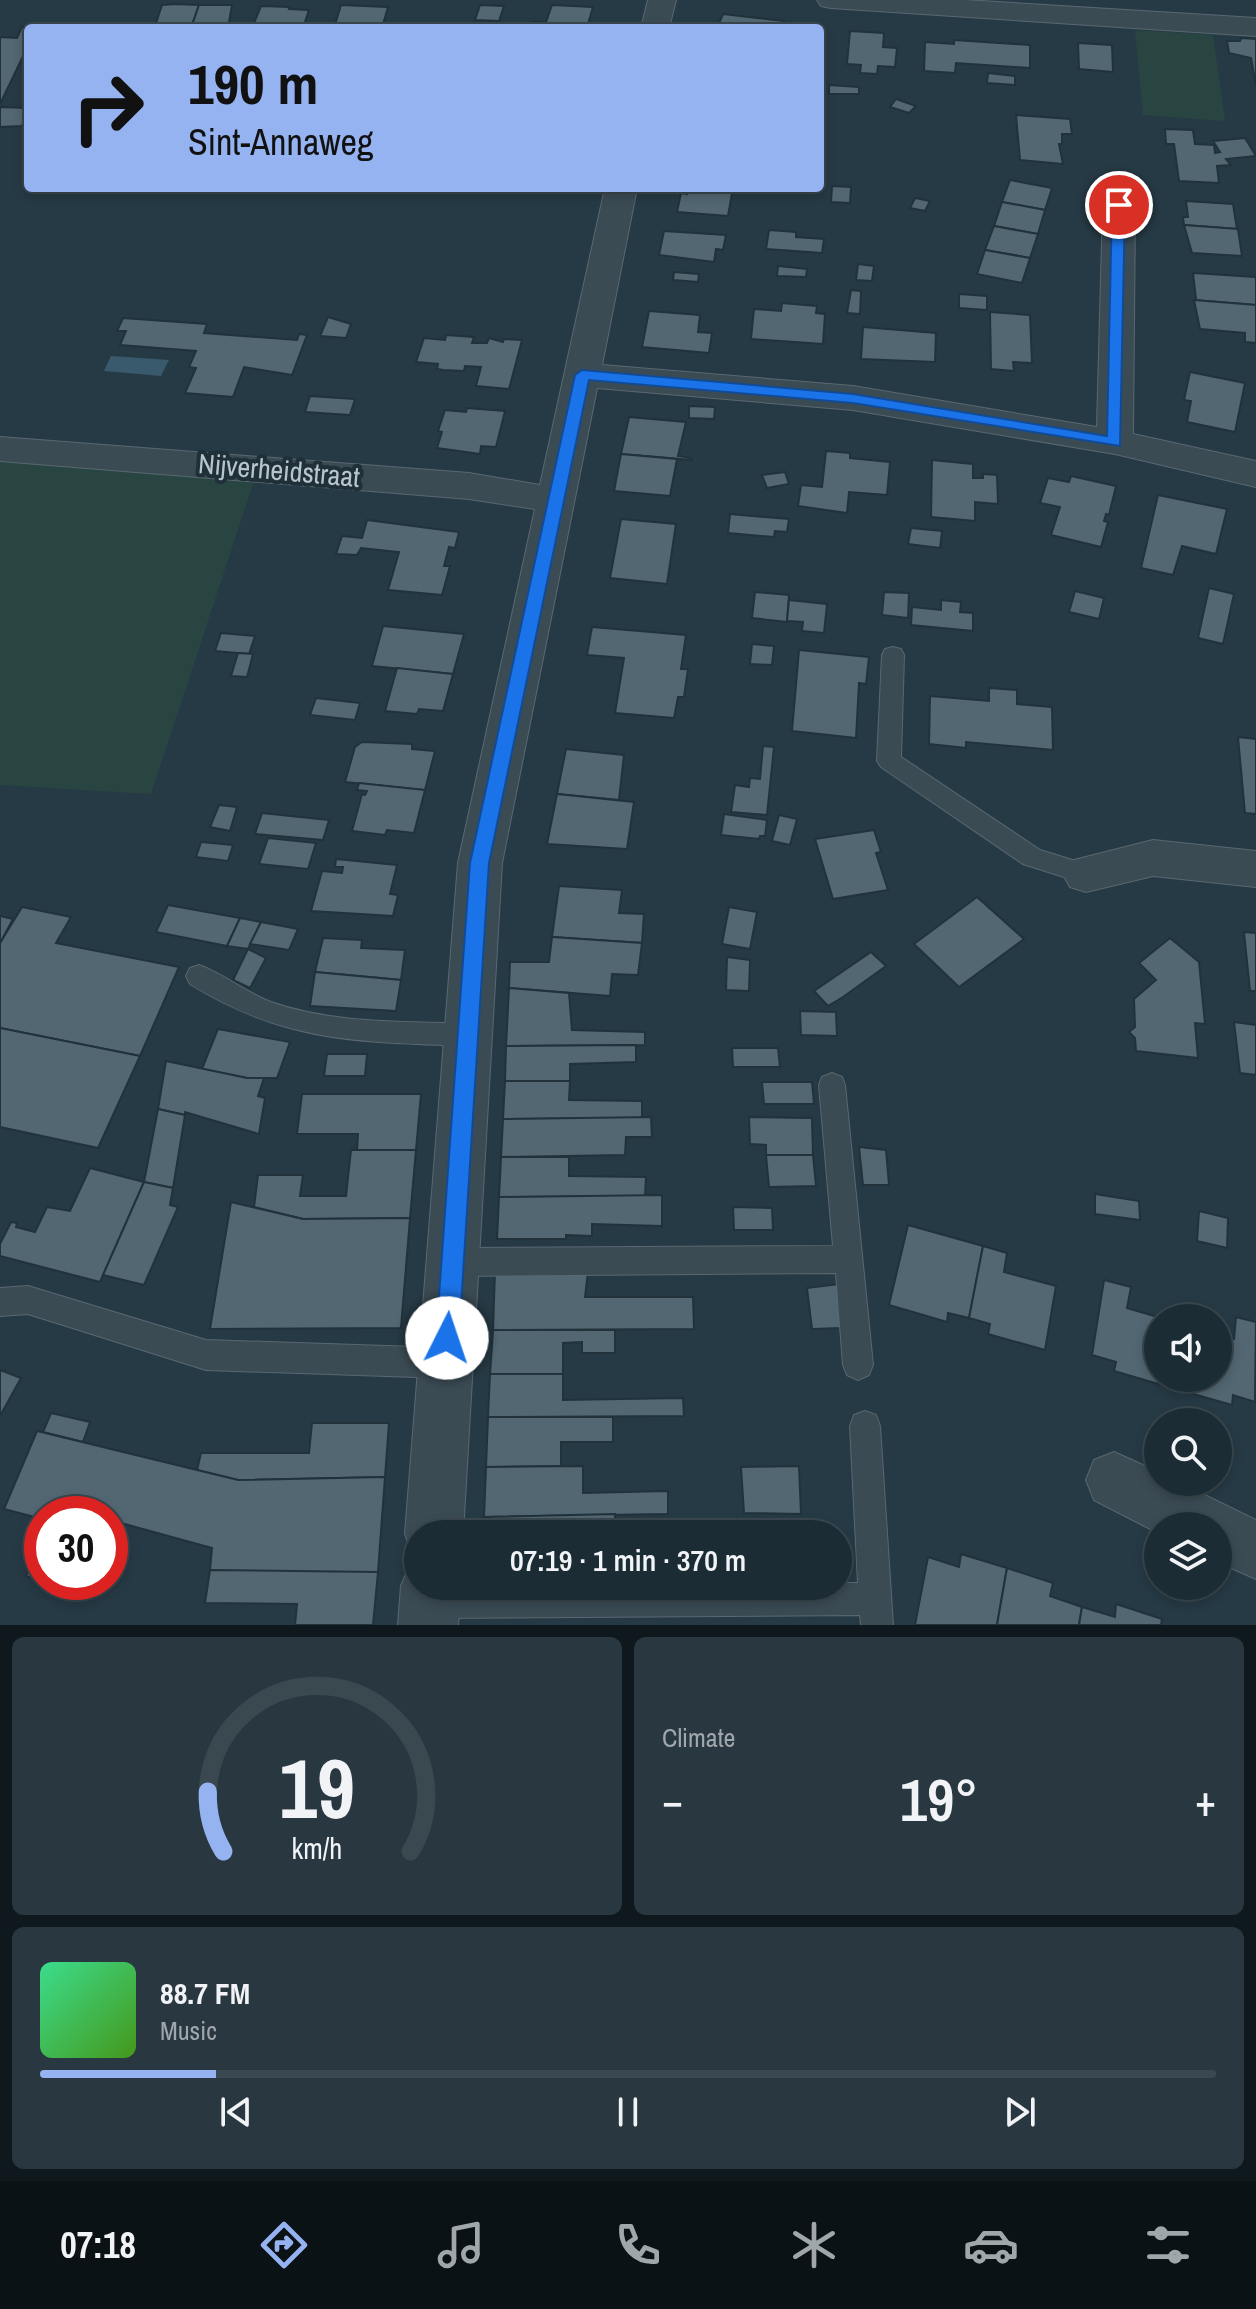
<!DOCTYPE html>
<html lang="en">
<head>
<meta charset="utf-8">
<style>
	:root { --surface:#1c2c34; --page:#293840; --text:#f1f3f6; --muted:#a0a7ac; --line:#3a484f; --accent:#95b2f1 }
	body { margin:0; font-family:"Archivo Narrow",sans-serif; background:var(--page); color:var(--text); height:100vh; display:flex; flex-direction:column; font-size:30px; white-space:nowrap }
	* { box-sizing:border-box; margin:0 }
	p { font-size:26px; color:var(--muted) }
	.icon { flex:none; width:44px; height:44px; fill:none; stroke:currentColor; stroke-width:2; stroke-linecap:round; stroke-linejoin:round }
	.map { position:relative; height:1625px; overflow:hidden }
	.side { display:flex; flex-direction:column; gap:12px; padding:12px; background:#0f181d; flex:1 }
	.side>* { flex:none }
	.banner { position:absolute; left:24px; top:24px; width:800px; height:168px; border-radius:8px; box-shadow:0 4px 12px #0003,0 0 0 2px var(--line); background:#95b2f1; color:#111; overflow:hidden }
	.fabs { position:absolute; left:1144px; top:1304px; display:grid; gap:16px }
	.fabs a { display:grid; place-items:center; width:88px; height:88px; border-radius:50%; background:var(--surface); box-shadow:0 4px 12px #0003,0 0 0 2px var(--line); font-size:40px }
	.speed { position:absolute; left:24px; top:1496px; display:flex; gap:16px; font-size:40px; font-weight:700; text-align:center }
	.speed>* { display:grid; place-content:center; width:104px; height:104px; border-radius:50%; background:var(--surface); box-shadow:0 4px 12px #0003,0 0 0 2px var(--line); line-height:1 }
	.speed .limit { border:12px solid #d22; background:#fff; color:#111 }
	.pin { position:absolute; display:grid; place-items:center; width:68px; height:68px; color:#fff; margin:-34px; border:4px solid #fff; border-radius:50%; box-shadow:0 2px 8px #0007 }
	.me { position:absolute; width:88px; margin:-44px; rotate:4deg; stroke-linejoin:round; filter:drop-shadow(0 0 6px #0008) }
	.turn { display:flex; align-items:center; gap:28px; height:168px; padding:0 32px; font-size:36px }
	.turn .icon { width:104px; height:104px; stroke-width:2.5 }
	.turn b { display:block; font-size:56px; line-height:68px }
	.big { font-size:60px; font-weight:600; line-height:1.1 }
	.side .card { flex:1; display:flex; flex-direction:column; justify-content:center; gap:12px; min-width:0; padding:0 28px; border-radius:12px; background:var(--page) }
	.side .dial { align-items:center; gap:0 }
	.dial svg { height:208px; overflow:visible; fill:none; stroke:var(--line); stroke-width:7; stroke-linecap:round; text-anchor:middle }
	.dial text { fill:var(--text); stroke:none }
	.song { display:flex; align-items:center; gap:24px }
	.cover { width:96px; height:96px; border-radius:12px; background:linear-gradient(135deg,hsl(150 70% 55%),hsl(100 70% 35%)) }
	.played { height:8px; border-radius:4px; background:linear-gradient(90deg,var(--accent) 15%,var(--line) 15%) }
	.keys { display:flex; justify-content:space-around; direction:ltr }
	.heat { display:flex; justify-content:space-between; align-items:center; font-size:44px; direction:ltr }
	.side .tiles { flex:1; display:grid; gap:12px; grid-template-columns:1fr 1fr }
	.card:last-child { grid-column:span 2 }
	.trip { position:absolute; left:404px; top:1520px; width:448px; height:80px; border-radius:40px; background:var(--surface); box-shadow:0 4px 12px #0003,0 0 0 2px var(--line); font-weight:600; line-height:80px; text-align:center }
	.tab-bar { display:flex; height:128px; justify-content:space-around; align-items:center; background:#0b1215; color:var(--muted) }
	.tab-bar .icon { width:56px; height:56px }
	.tab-bar .on { color:var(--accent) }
	.tab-bar b { font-size:36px; color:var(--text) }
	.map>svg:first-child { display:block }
</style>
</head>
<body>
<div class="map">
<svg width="1256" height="1625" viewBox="0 0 1256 1625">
	<rect width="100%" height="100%" fill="#263a45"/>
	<g fill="#284542">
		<path d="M1135,30L1213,35L1225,121L1143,115Z"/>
		<path d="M0,459L255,478L151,794L0,785Z"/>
	</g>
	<path fill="#395a6c" d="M111,356L169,360L161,376L104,371Z"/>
	<g fill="#526772" stroke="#21323b" stroke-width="2">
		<path d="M162,5L175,4L199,5L191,28H177L179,23H156Z"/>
		<path d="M199,5H232L228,28H191Z"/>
		<path d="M341,5L388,7L382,28H334Z"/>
		<path d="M480,5L504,6L499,21L475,20Z"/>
		<path d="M552,5L593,7L588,24L592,25L591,28H528L532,22H546Z"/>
		<path d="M261,6L290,7L289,9L309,10L303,28H252Z"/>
		<path d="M723,14L784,21L782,28H717Z"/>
		<path d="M22,27L37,28H28V46L0,104V37L17,38Z"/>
		<path d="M850,31L884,33L883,47L897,48L895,67L878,66L877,74L860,73L861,65L847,64Z"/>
		<path d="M1241,38L1256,39V86L1251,58L1229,53L1227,41H1240Z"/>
		<path d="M954,40L1030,45V68L956,63L955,73L924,71L925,42L954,44Z"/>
		<path d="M1078,43L1112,45L1113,72L1079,69Z"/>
		<path d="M988,73L1015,76V85L987,83Z"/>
		<path d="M829,85L859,87V94H829Z"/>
		<path d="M896,99L916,106L909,113L890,107Z"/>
		<path d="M0,107L28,108L22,126L0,127Z"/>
		<path d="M1016,115L1070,119L1072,134H1062V144H1059L1063,164L1020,160Z"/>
		<path d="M1165,129L1193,130L1195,144L1214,145L1215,153L1220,152L1213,141L1245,138L1256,156L1226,159L1231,165L1217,166L1219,183L1179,181L1174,144H1166Z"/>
		<path d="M1010,180L1052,188L1045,210L1002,202Z"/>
		<path d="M832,186L851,187L850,203L831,202Z"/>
		<path d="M347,188H416L415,193Z"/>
		<path d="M685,188H733L728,216L677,212L681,193L687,194V191L681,189Z"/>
		<path d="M915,198L930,201L925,211L910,208Z"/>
		<path d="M1186,201L1233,204L1237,229L1184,225L1183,217H1188Z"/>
		<path d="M1002,202L1045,210L1038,234L994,226Z"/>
		<path d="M1184,225L1238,229L1242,256L1192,253Z"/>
		<path d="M994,226L1038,234L1030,258L985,250Z"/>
		<path d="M769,230L796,232V237L824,239L822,253L766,249Z"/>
		<path d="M664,231L726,235L723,250L716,249L714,262L659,255Z"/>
		<path d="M985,250L1030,258L1022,283L977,274Z"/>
		<path d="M858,264L874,266L872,281L856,280Z"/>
		<path d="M778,266L807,269L806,277L777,276Z"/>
		<path d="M674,272L699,274L698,282L673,280Z"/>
		<path d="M1193,273L1256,277V305L1194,300L1196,299Z"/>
		<path d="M851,290L861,291L860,314L847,313Z"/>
		<path d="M959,294L987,296V310L959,308Z"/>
		<path d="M1194,300L1256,305V343L1245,342V333L1200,329Z"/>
		<path d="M782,303L817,306L816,313L825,314L823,344L751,339L754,309L781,311Z"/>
		<path d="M649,311L700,315L698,332L712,333L709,353L642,347Z"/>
		<path d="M990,312L1030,315L1032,363L1013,362L1014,371L991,369Z"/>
		<path d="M328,317L351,324L346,338L320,336Z"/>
		<path d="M123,318L207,324L204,333L297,340L299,334L307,335L292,375L244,367L233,397L185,393L196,368L189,367L196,351L120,345L126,331H117Z"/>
		<path d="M863,327L936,333L935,362L861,359Z"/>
		<path d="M446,335L474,337L472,343H487L489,338L503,342L504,339L522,340L509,389L476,386L481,367L465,366L464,371L443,370L437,369L438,364L416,362L424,338L445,340Z"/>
		<path d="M1190,372L1245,383L1235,432L1187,422L1191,401L1184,400Z"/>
		<path d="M310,396L355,399L350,415L305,412Z"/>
		<path d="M689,406L715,407L714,419L689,418Z"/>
		<path d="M467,408L505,411L496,447L481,446L480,454L437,448L442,432L438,431L445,410L466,412Z"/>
		<path d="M629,417L686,422L678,456L692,458V460L621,454Z"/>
		<path d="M826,451L850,453V458L890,462L887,495L849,492L847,513L798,506L801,485L822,487Z"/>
		<path d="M621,454L677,459L670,496L614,491Z"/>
		<path d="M932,460L973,464V478H983V474L997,475L998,504L975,502V521L931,517Z"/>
		<path d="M785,472L789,484L767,488L762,475Z"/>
		<path d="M1071,476L1116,486L1109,515L1106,514L1104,521L1108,522L1101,547L1051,535L1060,507L1040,503L1048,478L1069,482Z"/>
		<path d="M1158,495L1227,509L1216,554L1182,546L1173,575L1141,568Z"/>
		<path d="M730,514L789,519L787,532L775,531L774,537L728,533Z"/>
		<path d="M621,519L676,524L667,584L610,578Z"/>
		<path d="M367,520L459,532L455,548L449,547L444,566H450L442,595L388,590L399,552L361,548L357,555L336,554L342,536L362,538Z"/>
		<path d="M911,528L942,531L940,548L908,544Z"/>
		<path d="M1209,588L1234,594L1223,644L1198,638Z"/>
		<path d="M1075,591L1104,598L1099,619L1069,612Z"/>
		<path d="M755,592L789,595L787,622L752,618Z"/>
		<path d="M884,592L909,593L908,618L882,615Z"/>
		<path d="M789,600L827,604L824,633L802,631L803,622L787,621Z"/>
		<path d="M941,600L961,602L960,612L973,613V631L911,625L912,607L941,610Z"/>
		<path d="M383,626L464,634L453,674L372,666Z"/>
		<path d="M592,627L686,635L681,669H688L684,697H678L674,718L615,713L624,658L587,655Z"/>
		<path d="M221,633L255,636L249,654L215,651Z"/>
		<path d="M752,644L774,646L772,665L750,664Z"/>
		<path d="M799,650L869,657L866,684L859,683L856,738L792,731Z"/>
		<path d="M238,653L253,654L247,677L231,676Z"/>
		<path d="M397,668L453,674L443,711L419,709L417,714L385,711Z"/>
		<path d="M989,688L1017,690V704L1052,707L1053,750L966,742V748L929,744L930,696L989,701Z"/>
		<path d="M316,698L360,703L355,720L310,715Z"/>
		<path d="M1238,737L1256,739V814L1245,813Z"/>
		<path d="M362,742L412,744V749L435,751L425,790L345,782L355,747Z"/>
		<path d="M763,746L774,747L767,815L731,812L735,785L749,787L750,778L760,779Z"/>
		<path d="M566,749L624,755L619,800L557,794Z"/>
		<path d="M359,783L425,790L414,833L387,830L385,835L352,831L362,794L365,795L367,791L357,790Z"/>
		<path d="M557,794L634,802L627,849L547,844Z"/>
		<path d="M219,805L237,807L230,831L210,827Z"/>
		<path d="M262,813L329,820L323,840L255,834Z"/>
		<path d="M724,814L767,820L765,836H760L759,839L721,835Z"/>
		<path d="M779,815L797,819L790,845L772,841Z"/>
		<path d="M874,830L881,852L876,853L888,890L833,899L815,839Z"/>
		<path d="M268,838L316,843L308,869L259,864Z"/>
		<path d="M201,842L233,845L228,861L196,857Z"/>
		<path d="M336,859L397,865L390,894L398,895L393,916L311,911L322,871L342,873L343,867H335Z"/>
		<path d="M559,886L622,890L619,913L644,914L642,943L552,937Z"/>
		<path d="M977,897L1024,939L959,987L914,944Z"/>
		<path d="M168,905L240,918L227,946L156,932Z"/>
		<path d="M22,907L71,917L56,943L179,967L140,1056L0,1028V943Z"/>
		<path d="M729,907L757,912L750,949L722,944Z"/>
		<path d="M0,916L13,919L0,943Z"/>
		<path d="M240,918L261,922L248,949L227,946Z"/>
		<path d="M261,922L298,929L289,950L250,944Z"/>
		<path d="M1244,932L1256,933V991H1250Z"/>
		<path d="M552,937L642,943L638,975L612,974L610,996L509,988L510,962H549Z"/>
		<path d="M323,938L362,940L361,948L405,950L401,980L315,972Z"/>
		<path d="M1170,938L1199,962L1205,1024L1195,1023L1198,1058L1136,1051L1135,1038L1129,1032L1135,1027L1134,999L1156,980L1139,963Z"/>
		<path d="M248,949L266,958L250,988L233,980Z"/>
		<path d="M871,952L886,966L843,997L828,1006L814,991Z"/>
		<path d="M727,957L750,960L749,991L726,990Z"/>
		<path d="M315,972L401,980L396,1011L310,1006Z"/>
		<path d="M509,988L569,993L572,1030L645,1032V1045L506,1046Z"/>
		<path d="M800,1011L836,1012L837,1036L801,1035Z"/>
		<path d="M1234,1022L1256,1025V1075L1240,1073Z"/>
		<path d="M0,1028L140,1056L98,1148L0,1127Z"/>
		<path d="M218,1029L290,1042L277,1078H247L202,1069Z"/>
		<path d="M636,1045V1062L570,1064V1081H505L506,1046Z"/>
		<path d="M732,1048H778L780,1067H733Z"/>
		<path d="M327,1054H367L365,1076H324Z"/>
		<path d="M166,1061L247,1078H264L258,1096L265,1098L259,1134L185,1112V1115L158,1109Z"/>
		<path d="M505,1081H570L569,1100L642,1101V1118L503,1119Z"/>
		<path d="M762,1082H812L814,1104H764Z"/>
		<path d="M302,1094H421L416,1150H357L358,1134H297Z"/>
		<path d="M158,1109L185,1115L173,1188L144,1182Z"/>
		<path d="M651,1117L652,1137H626L625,1155L501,1157L503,1119Z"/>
		<path d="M749,1117L812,1118L813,1155H766V1145L750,1144Z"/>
		<path d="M859,1147L886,1150L889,1185H863Z"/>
		<path d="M351,1150H416L410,1218L303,1219L254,1207L258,1175H303L300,1196H346Z"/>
		<path d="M766,1155H813L816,1186L769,1187Z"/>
		<path d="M501,1157H569V1176L646,1177L645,1196L499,1197Z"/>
		<path d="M90,1168L144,1182L100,1282L0,1256V1244L11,1222L17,1223L16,1227L35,1232L47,1207L70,1211Z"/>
		<path d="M144,1182L173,1188L170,1205L178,1207L144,1285L103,1275Z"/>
		<path d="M1095,1194L1139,1201L1140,1220L1095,1214Z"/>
		<path d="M662,1195V1226L592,1224V1236L566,1235V1239H497L499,1197Z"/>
		<path d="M231,1202L303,1219L410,1218L401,1328L210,1329Z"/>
		<path d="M733,1207L772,1208L773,1230H734Z"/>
		<path d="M1199,1211L1228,1218L1227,1248L1197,1241Z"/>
		<path d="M908,1225L983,1246L969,1318L948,1313L947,1322L889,1305Z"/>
		<path d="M983,1246L1007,1253L1004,1272L1056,1286L1045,1350L988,1334L990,1324L969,1318Z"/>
		<path d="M495,1271L588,1272L585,1297H693L694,1329L493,1330Z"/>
		<path d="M1104,1280L1131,1287L1127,1308L1161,1318H1158V1378H1173L1172,1388L1114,1371L1116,1362L1092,1355Z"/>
		<path d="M839,1284L842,1328L812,1329L807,1288Z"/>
		<path d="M1236,1317L1256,1322L1255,1402L1233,1395L1232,1405L1172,1388L1173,1378H1218V1334L1234,1339Z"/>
		<path d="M493,1330H615V1353H582V1342L563,1343V1374H490Z"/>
		<path d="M0,1370L21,1378L0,1416Z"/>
		<path d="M490,1374H563V1400L683,1398L684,1416L488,1417Z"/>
		<path d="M51,1413L90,1422L83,1442L43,1432Z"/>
		<path d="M488,1417H613V1442H561V1466L486,1467Z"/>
		<path d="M312,1423H389L385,1477L238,1480L197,1470L201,1453H309Z"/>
		<path d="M37,1431L238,1480L385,1477L378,1572L216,1573L210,1570L212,1548L110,1520V1514H42V1519L4,1509Z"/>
		<path d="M583,1466V1493L668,1491V1514L484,1517L486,1467Z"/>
		<path d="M799,1466L801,1514L744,1513L741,1467Z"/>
		<path d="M615,1514V1534H483L484,1517Z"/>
		<path d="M42,1539V1581L26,1576Z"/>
		<path d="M961,1554L1007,1568L997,1625H915L928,1557L959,1567Z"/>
		<path d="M1007,1568L1053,1583L1050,1596L1082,1607L1079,1625H997Z"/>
		<path d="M210,1570L378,1572L373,1625H295L297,1604L205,1603Z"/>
		<path d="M1116,1604L1162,1619L1161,1625H1079L1082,1607L1115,1617Z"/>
	</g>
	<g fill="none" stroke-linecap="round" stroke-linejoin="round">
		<defs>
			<g id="service">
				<path d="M893,647L901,649L904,655L901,757L1040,850L1095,867L1098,874L1095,881L1086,884L1023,864L881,767L877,761L882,655L885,649Z"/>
				<path d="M199,965C224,974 245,992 271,1002C333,1024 403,1021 468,1024L477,1027L481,1035L477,1043L468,1046C360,1042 285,1043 190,984L186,976L190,968Z"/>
				<path d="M832,1073L842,1077L845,1085L873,1365L869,1375L858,1380L847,1375L843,1365L836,1273L452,1276L442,1272L438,1262L442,1252L452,1248L833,1246L819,1085L822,1077Z"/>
				<path d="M28,1286L206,1340L446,1348L457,1353L461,1363L457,1373L446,1378L206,1370L28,1314L0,1316V1288Z"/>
				<path d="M865,1411L876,1415L880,1426L893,1625H861L860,1615L430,1618L419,1613L414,1602L419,1591L430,1586H838V1583H858L850,1426L854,1415Z"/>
			</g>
			<g id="minor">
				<path d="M648,0H676L669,28H641Z"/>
				<path d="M817,0H965L1256,18V36L831,8L821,6Z"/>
				<path d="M605,188H637L602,365L853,386L1097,427L1103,205L1108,198L1119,195L1130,198L1135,205L1133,434L1256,461V487L1115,454L853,410L597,388L502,863L463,1534H418V1556L413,1555L405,1534L458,863L535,509L469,499L0,461V437L469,473L540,485Z"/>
				<path d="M1153,840L1256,851V887L1153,876L1086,892L1070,887L1063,874L1070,861Z"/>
				<path d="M1114,1452L1158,1472V1482H1178L1256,1520V1579L1218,1562V1526H1158V1533L1094,1500L1086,1480L1094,1460Z"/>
				<path d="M418,1562V1586H461L458,1625H398L401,1586L410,1565Z"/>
			</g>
		</defs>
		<use href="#service" stroke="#596871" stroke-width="2"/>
		<use href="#minor" stroke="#596871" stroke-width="2"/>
		<use href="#service" fill="#3b4b54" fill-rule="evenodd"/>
		<use href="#minor" fill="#3b4b54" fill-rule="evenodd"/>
	</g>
	<path fill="#1a73e8" stroke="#114b97" stroke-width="2" d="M1119,201L1125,205L1120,446L853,403L589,380L489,863L459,1338L455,1345L447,1348L439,1345L436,1338L470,863L575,375L582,370L853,394L1107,436L1112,205Z"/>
	<g text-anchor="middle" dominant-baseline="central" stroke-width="8" stroke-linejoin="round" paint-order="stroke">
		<g font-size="28" fill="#b8c5cd" stroke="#1f3039">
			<text transform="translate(279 470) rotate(5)">Nijverheidstraat</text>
		</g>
	</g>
</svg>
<div class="fabs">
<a><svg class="icon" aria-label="sound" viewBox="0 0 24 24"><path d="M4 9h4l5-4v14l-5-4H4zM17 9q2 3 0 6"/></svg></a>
<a><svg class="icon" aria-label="search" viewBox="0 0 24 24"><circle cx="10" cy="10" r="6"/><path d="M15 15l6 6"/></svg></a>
<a><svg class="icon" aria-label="layers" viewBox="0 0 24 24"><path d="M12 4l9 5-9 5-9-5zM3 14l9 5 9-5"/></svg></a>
</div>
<div class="speed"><div class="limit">30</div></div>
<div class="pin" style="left:1119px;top:205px;background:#d93025"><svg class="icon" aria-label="arrive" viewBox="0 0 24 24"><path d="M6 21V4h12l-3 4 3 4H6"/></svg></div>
<svg class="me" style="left:447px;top:1338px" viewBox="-20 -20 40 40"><circle r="19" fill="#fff"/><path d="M0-13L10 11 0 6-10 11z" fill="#1a73e8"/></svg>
<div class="trip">07:19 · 1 min · 370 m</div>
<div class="banner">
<div class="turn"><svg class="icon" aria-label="right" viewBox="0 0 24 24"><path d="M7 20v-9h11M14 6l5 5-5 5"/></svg><div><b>190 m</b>Sint-Annaweg</div></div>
</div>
</div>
<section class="side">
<div class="tiles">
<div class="card dial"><svg viewBox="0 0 100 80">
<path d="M14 69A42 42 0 1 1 86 69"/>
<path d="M14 69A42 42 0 0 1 8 46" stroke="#95b2f1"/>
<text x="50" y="56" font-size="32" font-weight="700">19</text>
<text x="50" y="72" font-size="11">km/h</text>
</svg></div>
<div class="card"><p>Climate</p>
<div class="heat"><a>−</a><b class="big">19°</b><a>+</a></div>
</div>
<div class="card">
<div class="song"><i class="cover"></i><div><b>88.7 FM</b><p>Music</p></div></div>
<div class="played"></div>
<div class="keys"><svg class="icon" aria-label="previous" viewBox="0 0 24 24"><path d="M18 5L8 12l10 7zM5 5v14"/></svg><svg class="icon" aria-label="pause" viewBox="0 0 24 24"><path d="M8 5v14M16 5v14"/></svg><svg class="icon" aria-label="next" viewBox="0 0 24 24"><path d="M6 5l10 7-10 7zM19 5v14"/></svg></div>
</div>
</div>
</section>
<nav class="tab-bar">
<b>07:18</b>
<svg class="icon on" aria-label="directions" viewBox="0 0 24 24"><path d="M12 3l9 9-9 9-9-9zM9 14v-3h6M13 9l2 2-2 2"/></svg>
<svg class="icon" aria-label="music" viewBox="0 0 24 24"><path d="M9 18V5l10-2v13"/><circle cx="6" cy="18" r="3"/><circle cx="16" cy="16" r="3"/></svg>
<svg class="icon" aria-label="phone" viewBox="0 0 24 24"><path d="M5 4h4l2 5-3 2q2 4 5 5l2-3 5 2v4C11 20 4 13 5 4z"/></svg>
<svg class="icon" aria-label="climate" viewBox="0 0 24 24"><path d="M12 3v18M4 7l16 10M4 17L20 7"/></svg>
<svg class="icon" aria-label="car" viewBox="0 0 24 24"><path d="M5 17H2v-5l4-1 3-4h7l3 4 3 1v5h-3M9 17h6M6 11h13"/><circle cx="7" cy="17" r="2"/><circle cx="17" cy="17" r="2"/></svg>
<svg class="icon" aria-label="filters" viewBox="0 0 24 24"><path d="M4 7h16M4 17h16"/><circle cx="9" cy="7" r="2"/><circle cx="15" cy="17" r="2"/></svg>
</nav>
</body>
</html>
